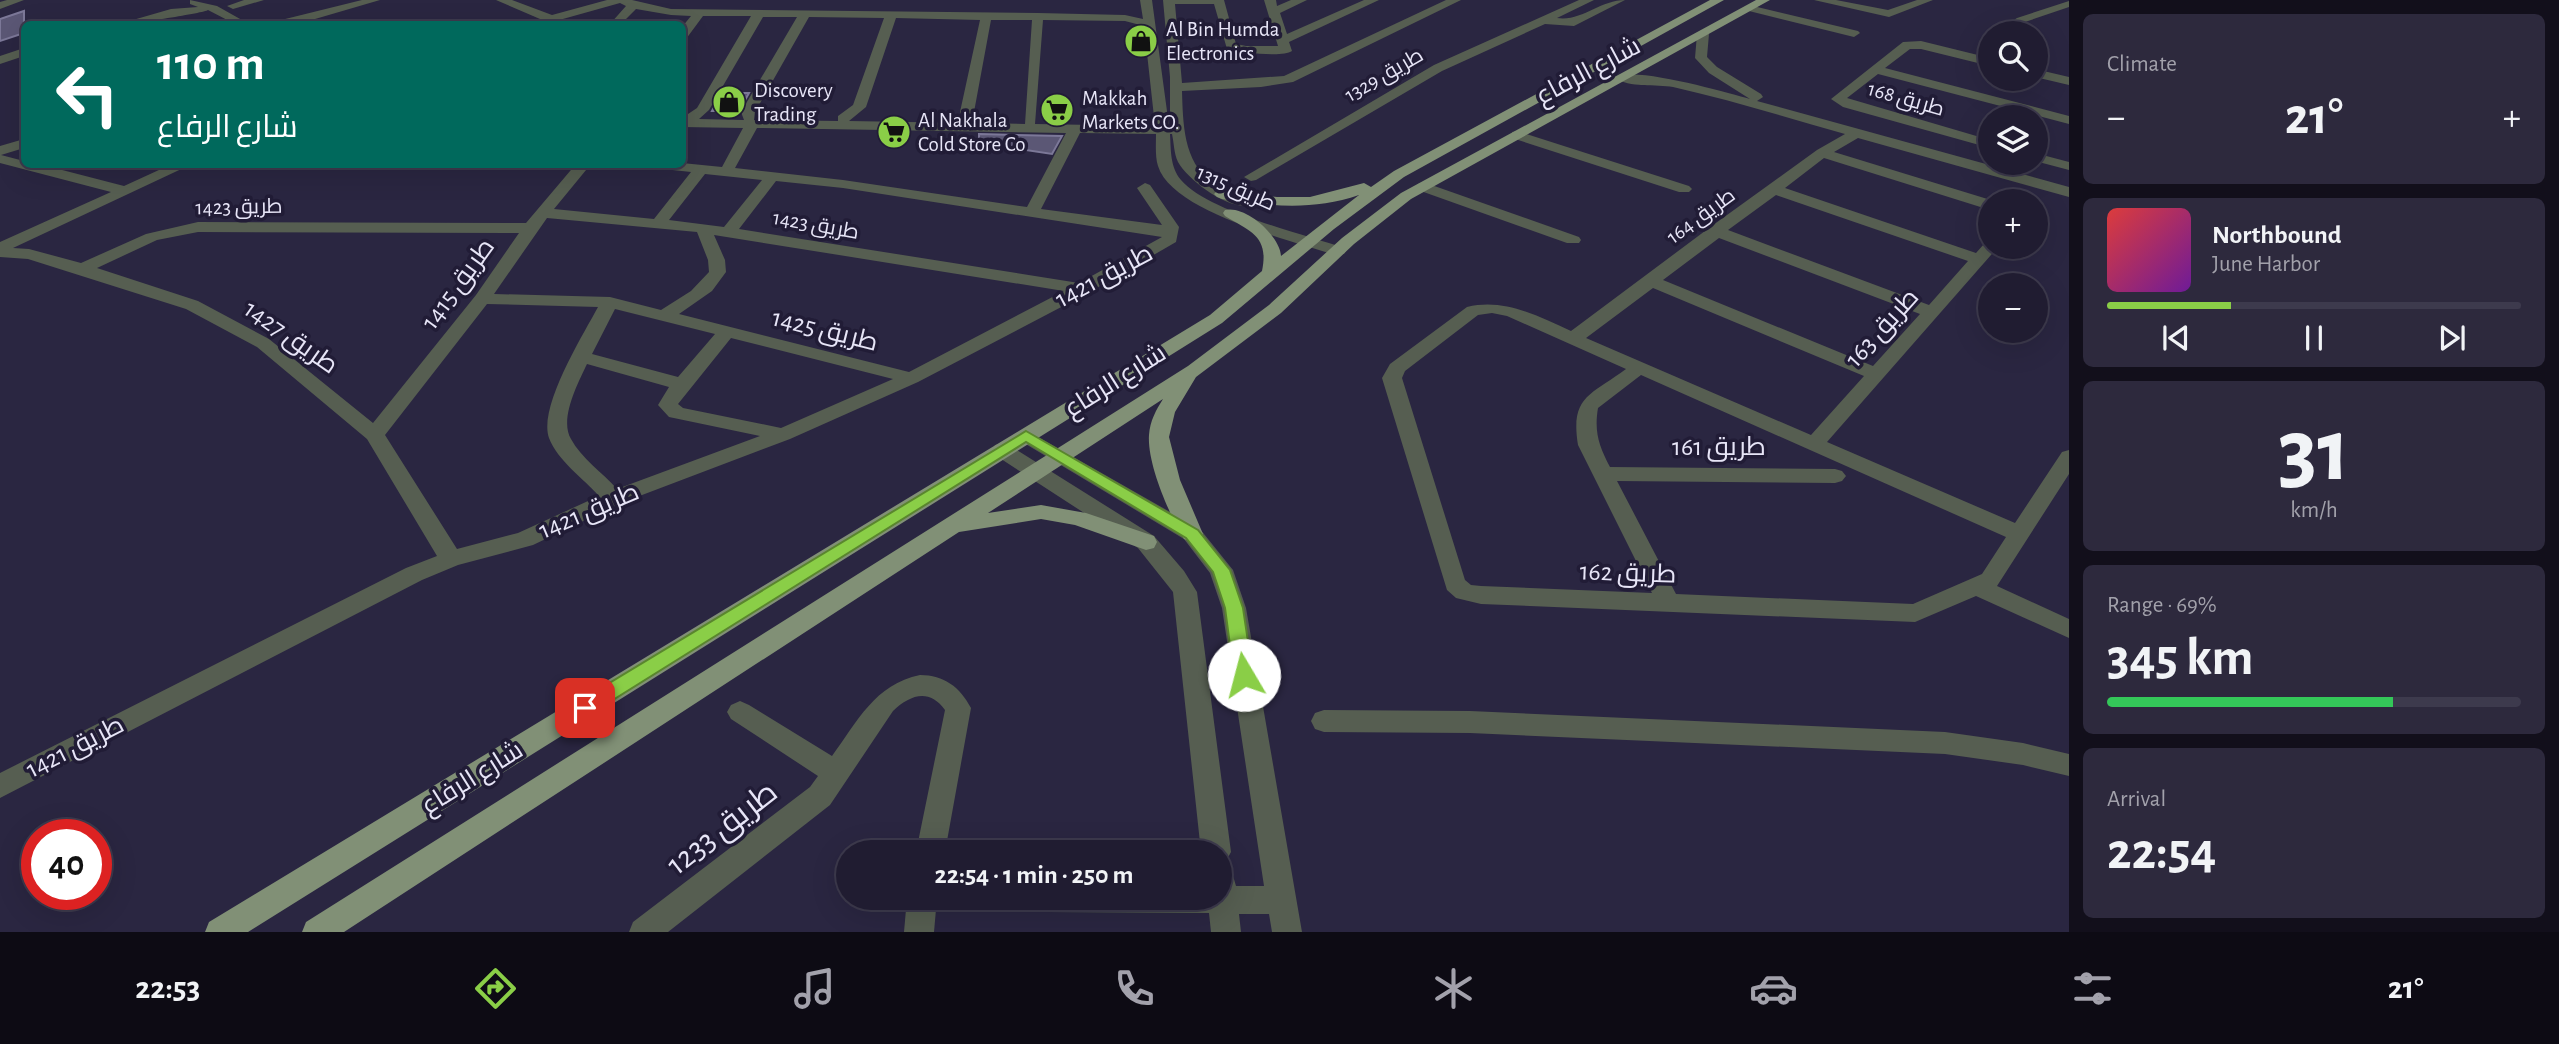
<!DOCTYPE html>
<html lang="en">
<head>
<meta charset="utf-8">
<style>
	:root { --surface:#201c31; --page:#2d293d; --text:#f1f3f6; --muted:#a2a1ab; --line:#3d3a4d; --accent:#8ace47 }
	body { margin:0; font-family:"Alegreya Sans",Cairo,sans-serif; background:var(--page); color:var(--text); height:100vh; display:flex; flex-direction:column; font-size:26px; white-space:nowrap }
	* { box-sizing:border-box; margin:0 }
	p { font-size:23px; color:var(--muted) }
	.icon { flex:none; width:38px; height:38px; fill:none; stroke:currentColor; stroke-width:2; stroke-linecap:round; stroke-linejoin:round }
	.map { position:relative; flex:1; overflow:hidden }
	.details { display:flex; flex-direction:column; gap:14px; padding:14px; background:#120f1b; width:490px }
	.details>* { flex:none }
	.top-card { position:absolute; left:21px; top:21px; width:665px; height:147px; border-radius:10px; box-shadow:0 7px 28px #0002,0 0 0 2px var(--line); background:#00695c; color:#fff; overflow:hidden }
	.fabs { position:absolute; left:1978px; top:21px; display:grid; gap:14px }
	.fabs a { display:grid; place-items:center; width:70px; height:70px; border-radius:50%; background:var(--surface); box-shadow:0 7px 28px #0002,0 0 0 2px var(--line); font-size:35px }
	.speed { position:absolute; left:21px; top:819px; display:flex; gap:14px; font-size:35px; font-weight:700; text-align:center }
	.speed>* { display:grid; place-content:center; width:91px; height:91px; border-radius:50%; background:var(--surface); box-shadow:0 7px 28px #0002,0 0 0 2px var(--line); line-height:1 }
	.speed .limit { border:10px solid #d22; background:#fff; color:#111 }
	.pin { position:absolute; display:grid; place-items:center; width:60px; height:60px; color:#fff; margin:-30px; border-radius:14px; box-shadow:0 4px 10px #0006 }
	.me { position:absolute; width:77px; margin:-38px; rotate:352deg; stroke-linejoin:round; filter:drop-shadow(0 0 5px #0008) }
	.turn { display:flex; align-items:center; gap:24px; height:147px; padding:0 21px; font-size:32px }
	.turn .icon { width:91px; height:91px; stroke-width:2.5 }
	.turn b { display:block; font-size:49px; line-height:60px }
	.big { font-size:52px; font-weight:600; line-height:1.1 }
	.details .card { flex:1; display:flex; flex-direction:column; justify-content:center; gap:10px; min-width:0; padding:0 24px; border-radius:10px; background:var(--page) }
	.details .dial { align-items:center; gap:0 }
	.dial b { font-size:91px; line-height:1 }
	.song { display:flex; align-items:center; gap:21px }
	.cover { width:84px; height:84px; border-radius:10px; background:linear-gradient(135deg,hsl(0 70% 55%),hsl(280 70% 35%)) }
	.played { height:7px; border-radius:4px; background:linear-gradient(90deg,var(--accent) 30%,var(--line) 30%) }
	.keys { display:flex; justify-content:space-around; direction:ltr }
	.heat { display:flex; justify-content:space-between; align-items:center; font-size:38px; direction:ltr }
	.charge { height:10px; border-radius:5px; background:linear-gradient(90deg,#34c759 69%,var(--line) 0) }
	.trip { position:absolute; left:836px; top:840px; width:396px; height:70px; border-radius:35px; background:var(--surface); box-shadow:0 7px 28px #0002,0 0 0 2px var(--line); font-weight:600; line-height:70px; text-align:center }
	.dock { display:flex; height:112px; justify-content:space-around; align-items:center; background:#0d0b14; color:var(--muted) }
	.dock .icon { width:49px; height:49px }
	.dock .current { color:var(--accent) }
	.dock b { font-size:32px; color:var(--text) }
	main { display:flex; flex:1; min-height:0 }
	.map>svg:first-child { display:block }
</style>
</head>
<body>
<main>
<div class="map">
<svg width="2069" height="932" viewBox="0 0 2069 932">
	<rect width="100%" height="100%" fill="#2a2641"/>
	<g fill="#5b5775" stroke="#7c7898" stroke-width="2">
		<path d="M24,11V33L0,41V19Z"/>
		<path d="M722,93H749L739,111H712Z"/>
		<path d="M979,134L1062,136L1052,154L979,143Z"/>
	</g>
	<g fill="none" stroke-linecap="round" stroke-linejoin="round">
		<g fill="#565e51" fill-rule="evenodd">
			<path d="M7,0H24L0,9V2Z"/>
			<path d="M190,0L217,6L249,24H235L208,10C204,13 128,25 119,24L171,9L198,7L190,4Z"/>
			<path d="M244,0H264L233,9L227,6Z"/>
			<path d="M362,0H380L298,24H265Z"/>
			<path d="M496,0H512L552,15L607,0H632L671,9L1038,13L1125,15L1143,19L1140,0H1152L1169,126H1170V77L1163,0H1224L1236,44L1246,46H1278L1264,0H1276L1277,6L1291,0H1307L1280,13L1287,34L1364,0H1379L1289,42L1292,51C1282,58 1241,52 1227,49L1214,4H1175L1182,83L1284,76L1446,0H1461L1293,82L1261,87L1182,91C1183,122 1183,162 1212,182C1223,190 1241,191 1251,202L1248,205C1228,210 1188,180 1178,162C1174,154 1174,143 1172,134H1170C1171,150 1170,167 1181,180C1207,211 1303,234 1344,248L1346,251L1344,254H1332C1290,240 1172,212 1158,166C1155,157 1156,144 1156,134L1080,133L1041,209L1162,225L1137,188L1145,183L1150,185L1179,227L1176,242L1088,293L918,382L790,439L621,503L533,545L458,565L422,580L0,798V773L406,568L437,556L367,439L257,347L186,309L28,259L0,257V242L111,192L0,163V146L24,139V148L1,155L24,161V164H39L124,186L172,164H192L13,248L29,249L81,263L146,234L198,222L526,223L576,164H591L554,209L654,219L691,172L654,168L647,164L682,163L722,167L743,128L682,127V119H688V114L697,108L751,16H703L686,39H682V27L691,16L671,15L636,9L621,24H610L626,6L620,3L545,24H529L540,19ZM763,17H797L741,112L744,120L699,119L709,110ZM809,17L884,18L853,105L838,116V121L754,120L755,112ZM896,18L980,20L960,112L967,123L849,121L866,107ZM991,20H1032L1025,124L978,123L980,121L974,112ZM1043,20L1125,21L1144,26L1155,126L1035,124ZM757,128L1066,133L1027,207L843,180L735,168ZM705,174L762,180L724,227L669,220ZM776,181L843,188L1162,237L1079,283L739,229ZM547,218L697,232L708,260L709,272L691,291L661,310L610,297L494,294ZM198,232L519,233L476,295L373,423L269,339L198,301L97,268L157,240ZM714,235L1064,291L909,372L679,314L712,291L726,272L725,260ZM487,304L598,307C583,335 538,407 549,438C557,460 584,479 599,496L518,533L457,549L385,435ZM615,309L715,334L678,377L592,354ZM731,338L893,379L781,428L683,408L678,404ZM587,364L669,387L658,405L669,417L760,436L617,489C603,473 581,458 571,439C559,419 578,383 587,364Z"/>
			<path d="M1579,0H1594L1557,18C1581,22 1600,0 1625,0L1574,26L1545,24L1442,71L1256,180L1251,181L1244,177L1434,65Z"/>
			<path d="M1814,0H1836L1888,10L1917,0H1933L1889,17Z"/>
			<path d="M2069,1V7L2025,22L2008,33H1994L2017,18Z"/>
			<path d="M1749,5L1858,31L1860,33L1854,37L1745,10L1743,8Z"/>
			<path d="M1703,30L1709,34L1707,57L1717,67L1761,94L1763,97L1757,101L2069,187V197L1858,138L1834,152L1994,201H1990V210L1824,158L1785,188L1976,253L1984,244L1990,242V247H1998L1827,442L2015,523L2062,452L2069,450V474L1997,586L2069,619V638L1976,596L1915,622L1481,604L1456,598L1447,590L1382,378L1390,364L1467,307C1505,298 1537,316 1571,331L1709,228L1817,150L1845,134C1788,118 1731,100 1673,87C1657,84 1628,88 1616,78C1632,65 1727,93 1750,99L1709,73L1695,58L1697,34ZM1776,195L1968,261L1929,305L1728,230ZM1719,238L1920,314L1873,366L1663,280ZM1653,288L1864,376L1811,435L1586,338ZM1492,313L1507,316L1626,369C1591,395 1570,396 1578,445L1652,593L1481,586L1471,585L1465,580L1402,378L1405,371L1478,315ZM1641,375L2006,537L1982,574L1913,604L1676,594L1617,481L1835,483L1842,481L1846,476L1842,471L1835,469L1610,467C1599,446 1594,432 1598,408Z"/>
			<path d="M1921,41L1990,58V66L1921,49H1910L1885,68L2069,116V124L1878,74L1847,98L1990,140V148L1843,107L1831,99L1903,42Z"/>
			<path d="M24,48V56L0,64V56Z"/>
			<path d="M2035,69L2069,77V85L2035,77Z"/>
			<path d="M1517,131L1689,186L1692,189L1689,192H1679L1512,138V132Z"/>
			<path d="M2035,153L2069,162V170L2035,161Z"/>
			<path d="M1423,182L1579,237L1581,240L1579,243H1567L1418,190L1415,187L1418,184Z"/>
			<path d="M1026,430L1200,529L1233,570L1246,608L1302,932H1272L1269,914H1239L1241,932H1211L1209,913L1047,912L1036,908L1032,898H1220V865L1231,869L1236,886H1264L1222,608L1210,573L1184,539L1019,440L1016,436L1019,432Z"/>
			<path d="M1002,443L1009,445L1154,536L1184,571L1197,592L1231,852L1226,861L1220,864V852H1201L1173,592L1138,548L995,455L992,450L995,445Z"/>
			<path d="M920,675C944,675 960,687 971,708L945,852H916L945,710C929,688 910,695 893,711L830,805L668,932H629L633,922L810,787L818,776L731,719L727,712L731,705L740,701L749,705L832,756C857,722 875,684 920,675Z"/>
			<path d="M1324,710L1470,711L1945,732L2023,743L2069,754V776L2023,765L1945,754L1470,733L1324,732L1315,729L1311,721L1315,713Z"/>
			<path d="M907,898H937L934,932H904Z"/>
		</g>
		<g fill="#819076" fill-rule="evenodd">
			<path d="M1710,0H1724L1404,177L1334,229L1222,323L248,932H205L209,922L1210,315L1262,271C1269,237 1252,232 1225,216L1223,213L1225,210C1246,205 1280,236 1281,256L1359,195C1313,211 1269,206 1222,199L1217,197L1214,194L1217,191L1277,197H1310L1364,183L1371,187L1394,171Z"/>
			<path d="M1756,0H1770L1411,199L1354,244L1281,313L1196,377L1175,412L1169,437L1180,480L1203,534L1200,539L1192,542L1184,539C1169,514 1147,464 1149,435C1150,421 1156,410 1163,399L988,513L1041,505L1086,513L1154,536L1157,542L1154,548L1146,550L1075,525L1041,519L959,532L344,932H302L306,922L1188,366L1269,305L1342,238L1401,193Z"/>
		</g>
	</g>
	<path fill="#8ace47" stroke="#5a862e" stroke-width="2" d="M1026,431L1198,530L1230,570L1243,608L1253,675L1251,680L1244,683L1237,680L1234,675L1225,608L1213,572L1186,538L1026,442L592,713L585,715L578,713L575,708L578,702Z"/>
	<defs>
		<symbol id="shop-disc" viewBox="-11 -11 22 22"><circle r="9.5" fill="#8ace47" stroke="#211c36"/><path d="M-5-2.5h2.3a2.7 3.5 0 0 1 5.4 0H5L5.5 6h-11ZM-1.5-2.5h3a1.5 2.3 0 0 0-3 0Z" fill="#111"/></symbol>
		<symbol id="supermarket-disc" viewBox="-11 -11 22 22"><circle r="9.5" fill="#8ace47" stroke="#211c36"/><path d="M-6-5.5h2.5l.6 2H6L4.5 2H-2.5L-4.4-4H-6ZM-1.5 3.2a1.3 1.3 0 1 0 .1 0ZM3 3.2a1.3 1.3 0 1 0 .1 0Z" fill="#111"/></symbol>
	</defs>
	<g fill-rule="evenodd">
		<use href="#shop-disc" x="1122" y="22" width="38" height="38"/>
		<use href="#shop-disc" x="710" y="83" width="38" height="38"/>
		<use href="#supermarket-disc" x="1038" y="91" width="38" height="38"/>
		<use href="#supermarket-disc" x="875" y="113" width="38" height="38"/>
	</g>
	<g text-anchor="middle" dominant-baseline="central" stroke-width="7" stroke-linejoin="round" paint-order="stroke">
		<g font-size="21" fill="#e7e5f7" stroke="#211c36" text-anchor="start">
			<text x="1166" y="29">Al Bin Humda<tspan x="1166" dy="24">Electronics</tspan></text>
			<text x="754" y="90">Discovery<tspan x="754" dy="24">Trading</tspan></text>
			<text x="1082" y="98">Makkah<tspan x="1082" dy="24">Markets CO.</tspan></text>
			<text x="918" y="120">Al Nakhala<tspan x="918" dy="24">Cold Store Co</tspan></text>
		</g>
		<g font-size="21" fill="#e7e5f7" stroke="#211c36">
			<text transform="translate(1384 75) rotate(-30)">طريق 1329</text>
			<text transform="translate(1906 99) rotate(16)">طريق 168</text>
			<text transform="translate(1236 188) rotate(24)">طريق 1315</text>
			<text transform="translate(239 207) rotate(-1)">طريق 1423</text>
			<text transform="translate(1701 216) rotate(-36)">طريق 164</text>
			<text transform="translate(816 225) rotate(10)">طريق 1423</text>
		</g>
		<g font-size="26" fill="#e7e5f7" stroke="#211c36">
			<text transform="translate(1588 71) rotate(-28)">شارع الرفاع</text>
			<text transform="translate(1104 276) rotate(-28)">طريق 1421</text>
			<text transform="translate(458 284) rotate(-54)">طريق 1415</text>
			<text transform="translate(1882 328) rotate(-48)">طريق 163</text>
			<text transform="translate(825 330) rotate(14)">طريق 1425</text>
			<text transform="translate(291 337) rotate(35)">طريق 1427</text>
			<text transform="translate(1115 381) rotate(-32)">شارع الرفاع</text>
			<text x="1719" y="447">طريق 161</text>
			<text transform="translate(589 511) rotate(-23)">طريق 1421</text>
			<text transform="translate(1628 573) rotate(2)">طريق 162</text>
			<text transform="translate(75 747) rotate(-27)">طريق 1421</text>
			<text transform="translate(472 778) rotate(-32)">شارع الرفاع</text>
		</g>
		<g font-size="32" fill="#e7e5f7" stroke="#211c36">
			<text transform="translate(722 828) rotate(-38)">طريق 1233</text>
		</g>
	</g>
</svg>
<div class="fabs">
<a><svg class="icon" aria-label="search" viewBox="0 0 24 24"><circle cx="10" cy="10" r="6"/><path d="M15 15l6 6"/></svg></a>
<a><svg class="icon" aria-label="layers" viewBox="0 0 24 24"><path d="M12 4l9 5-9 5-9-5zM3 14l9 5 9-5"/></svg></a>
<a>+</a>
<a>−</a>
</div>
<div class="speed"><div class="limit">40</div></div>
<div class="pin" style="left:585px;top:708px;background:#d93025"><svg class="icon" aria-label="arrive" viewBox="0 0 24 24"><path d="M6 21V4h12l-3 4 3 4H6"/></svg></div>
<svg class="me" style="left:1244px;top:675px" viewBox="-20 -20 40 40"><circle r="19" fill="#fff"/><path d="M0-13L10 11 0 6-10 11z" fill="#8ace47"/></svg>
<div class="trip">22:54 · 1 min · 250 m</div>
<div class="top-card">
<div class="turn"><svg class="icon" aria-label="left" viewBox="0 0 24 24"><path d="M17 20v-9H6M10 6l-5 5 5 5"/></svg><div><b>110 m</b>شارع الرفاع</div></div>
</div>
</div>
<section class="details">
<div class="card"><p>Climate</p>
<div class="heat"><a>−</a><b class="big">21°</b><a>+</a></div>
</div>
<div class="card">
<div class="song"><i class="cover"></i><div><b>Northbound</b><p>June Harbor</p></div></div>
<div class="played"></div>
<div class="keys"><svg class="icon" aria-label="previous" viewBox="0 0 24 24"><path d="M18 5L8 12l10 7zM5 5v14"/></svg><svg class="icon" aria-label="pause" viewBox="0 0 24 24"><path d="M8 5v14M16 5v14"/></svg><svg class="icon" aria-label="next" viewBox="0 0 24 24"><path d="M6 5l10 7-10 7zM19 5v14"/></svg></div>
</div>
<div class="card dial"><b>31</b><p>km/h</p></div>
<div class="card"><p>Range · 69%</p><b class="big">345 km</b><div class="charge"></div></div>
<div class="card"><p>Arrival</p><b class="big">22:54</b></div>
</section>
</main>
<nav class="dock">
<b>22:53</b>
<svg class="icon current" aria-label="directions" viewBox="0 0 24 24"><path d="M12 3l9 9-9 9-9-9zM9 14v-3h6M13 9l2 2-2 2"/></svg>
<svg class="icon" aria-label="music" viewBox="0 0 24 24"><path d="M9 18V5l10-2v13"/><circle cx="6" cy="18" r="3"/><circle cx="16" cy="16" r="3"/></svg>
<svg class="icon" aria-label="phone" viewBox="0 0 24 24"><path d="M5 4h4l2 5-3 2q2 4 5 5l2-3 5 2v4C11 20 4 13 5 4z"/></svg>
<svg class="icon" aria-label="climate" viewBox="0 0 24 24"><path d="M12 3v18M4 7l16 10M4 17L20 7"/></svg>
<svg class="icon" aria-label="car" viewBox="0 0 24 24"><path d="M5 17H2v-5l4-1 3-4h7l3 4 3 1v5h-3M9 17h6M6 11h13"/><circle cx="7" cy="17" r="2"/><circle cx="17" cy="17" r="2"/></svg>
<svg class="icon" aria-label="filters" viewBox="0 0 24 24"><path d="M4 7h16M4 17h16"/><circle cx="9" cy="7" r="2"/><circle cx="15" cy="17" r="2"/></svg>
<b>21°</b>
</nav>
</body>
</html>
